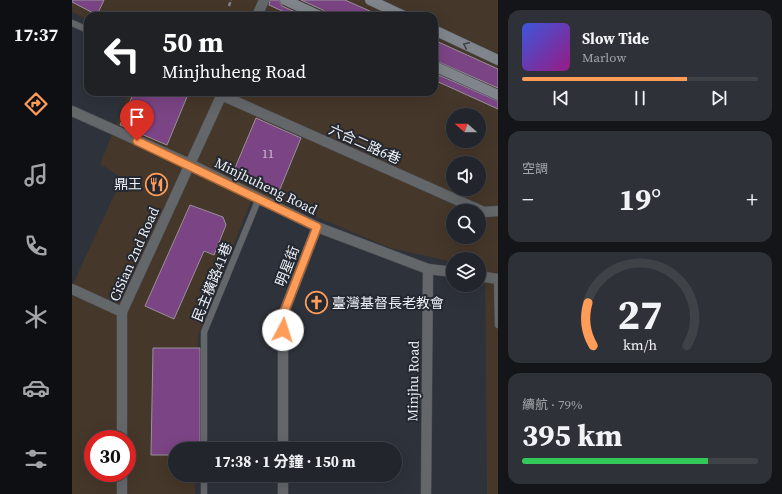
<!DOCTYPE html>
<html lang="zh-TW">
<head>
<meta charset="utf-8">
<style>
	:root { --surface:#22262c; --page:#2e3238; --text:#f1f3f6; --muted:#a2a5a9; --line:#3f4348; --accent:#fe9c58 }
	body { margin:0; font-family:"Source Serif 4","Noto Sans TC",serif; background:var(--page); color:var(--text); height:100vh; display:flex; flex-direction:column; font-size:15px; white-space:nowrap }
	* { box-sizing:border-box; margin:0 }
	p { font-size:13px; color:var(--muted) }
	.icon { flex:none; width:22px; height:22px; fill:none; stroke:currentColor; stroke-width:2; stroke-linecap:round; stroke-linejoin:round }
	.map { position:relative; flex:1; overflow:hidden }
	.panel { display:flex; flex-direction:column; gap:10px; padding:10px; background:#131518; width:284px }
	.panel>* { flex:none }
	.guide { position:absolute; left:12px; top:12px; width:354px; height:84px; border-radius:12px; box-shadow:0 4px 16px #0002,0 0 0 1px var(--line); background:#202124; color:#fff; overflow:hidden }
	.needle { width:26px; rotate:290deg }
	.buttons { position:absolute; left:374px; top:108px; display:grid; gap:8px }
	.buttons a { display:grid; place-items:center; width:40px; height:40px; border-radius:50%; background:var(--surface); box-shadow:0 4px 16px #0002,0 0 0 1px var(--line); font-size:20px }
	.speed { position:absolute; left:12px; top:430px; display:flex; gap:8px; font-size:20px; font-weight:700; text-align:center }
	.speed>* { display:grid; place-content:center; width:52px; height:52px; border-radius:50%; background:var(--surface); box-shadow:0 4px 16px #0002,0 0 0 1px var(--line); line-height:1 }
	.speed .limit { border:6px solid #d22; background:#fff; color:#111 }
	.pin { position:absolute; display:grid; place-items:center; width:34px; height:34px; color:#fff; margin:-41px -17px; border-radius:50% 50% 50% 0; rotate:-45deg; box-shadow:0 0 4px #0007 }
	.pin .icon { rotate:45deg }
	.me { position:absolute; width:44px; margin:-22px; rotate:5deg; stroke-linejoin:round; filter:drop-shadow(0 0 3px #0008) }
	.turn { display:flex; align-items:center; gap:14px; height:84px; padding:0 12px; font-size:18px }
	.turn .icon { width:52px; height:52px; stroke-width:2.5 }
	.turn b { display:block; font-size:28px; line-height:34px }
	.big { font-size:30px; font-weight:700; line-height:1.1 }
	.panel .card { flex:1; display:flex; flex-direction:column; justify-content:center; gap:6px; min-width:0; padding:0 14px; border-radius:12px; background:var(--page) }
	.panel .dial { align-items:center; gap:0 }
	.dial svg { height:104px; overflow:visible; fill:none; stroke:var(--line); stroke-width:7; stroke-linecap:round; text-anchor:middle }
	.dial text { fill:var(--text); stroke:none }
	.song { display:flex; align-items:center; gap:12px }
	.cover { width:48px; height:48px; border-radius:6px; background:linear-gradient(135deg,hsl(230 70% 55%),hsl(310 70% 35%)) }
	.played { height:4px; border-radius:2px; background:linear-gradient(90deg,var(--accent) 70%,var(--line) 70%) }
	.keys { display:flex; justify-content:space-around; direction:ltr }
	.heat { display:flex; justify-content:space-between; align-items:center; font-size:22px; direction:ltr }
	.charge { height:6px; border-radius:3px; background:linear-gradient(90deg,#34c759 79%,var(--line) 0) }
	.trip { position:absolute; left:96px; top:442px; width:234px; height:40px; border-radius:20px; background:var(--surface); box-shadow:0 4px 16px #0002,0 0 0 1px var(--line); font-weight:700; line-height:40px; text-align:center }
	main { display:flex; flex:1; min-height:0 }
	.tabs { display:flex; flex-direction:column; width:72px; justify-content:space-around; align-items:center; background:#0e0f12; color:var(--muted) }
	.tabs .icon { width:28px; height:28px }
	.tabs .active { color:var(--accent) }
	.tabs b { font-size:18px; color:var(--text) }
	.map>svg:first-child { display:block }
</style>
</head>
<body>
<main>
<nav class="tabs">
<b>17:37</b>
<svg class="icon active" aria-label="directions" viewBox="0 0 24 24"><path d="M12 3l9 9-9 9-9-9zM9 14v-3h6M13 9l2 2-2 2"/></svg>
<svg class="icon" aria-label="music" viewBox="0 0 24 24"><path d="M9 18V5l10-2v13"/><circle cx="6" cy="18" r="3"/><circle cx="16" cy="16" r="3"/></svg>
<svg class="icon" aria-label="phone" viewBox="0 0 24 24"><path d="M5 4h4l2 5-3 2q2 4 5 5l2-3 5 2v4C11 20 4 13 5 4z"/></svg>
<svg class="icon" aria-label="climate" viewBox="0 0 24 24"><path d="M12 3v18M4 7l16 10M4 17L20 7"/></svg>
<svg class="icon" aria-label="car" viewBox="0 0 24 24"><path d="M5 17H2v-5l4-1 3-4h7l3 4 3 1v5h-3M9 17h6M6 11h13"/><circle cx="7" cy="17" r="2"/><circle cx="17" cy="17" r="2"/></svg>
<svg class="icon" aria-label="filters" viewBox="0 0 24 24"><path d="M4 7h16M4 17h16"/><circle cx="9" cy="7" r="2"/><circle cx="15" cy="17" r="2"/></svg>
</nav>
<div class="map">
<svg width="426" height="494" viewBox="0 0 426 494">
	<rect width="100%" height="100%" fill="#2e323a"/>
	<path fill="#453729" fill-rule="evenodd" d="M0,0H426V494H415L413,269L407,267V259H381V262L318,248L183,191L126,335L123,449H103V475H123V494H0V286L50,178L28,164L57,92H362V16H16V20L0,12ZM381,115H407V141H381ZM381,163H407V189H381ZM381,211H407V237H381ZM21,439H55V473H21Z"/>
	<g fill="#7b4484" stroke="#989199">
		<path d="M0,0H32L25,15L0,2Z"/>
		<path d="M198,0H207L210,6L232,16H221L197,5Z"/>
		<path d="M229,0H273L309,16H254L251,10Z"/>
		<path d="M362,40L426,69V88L362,60Z"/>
		<path d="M362,73L426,101V109L362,80Z"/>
		<path d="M62,92H117L95,145L48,125Z"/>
		<path d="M184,118L229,138L206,194L160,175Z"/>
		<path d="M118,205L151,217L154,225L142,255L132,251L102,319L73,306Z"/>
		<path d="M81,348H128V449H103V455H79Z"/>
	</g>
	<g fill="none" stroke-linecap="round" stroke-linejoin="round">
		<defs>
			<g id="service">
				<path d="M0,23L16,30"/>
				<path d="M425,279L426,325"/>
				<path d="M132,449V332L187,198"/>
				<path d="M132,494V475"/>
			</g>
			<g id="minor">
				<path d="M149,95L412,212L426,211"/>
				<path d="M0,111L118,164L245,227L356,269L381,272"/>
				<path d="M407,276L426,279"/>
				<path d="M0,289L50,312"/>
				<path d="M211,449V315L245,227"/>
				<path d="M211,494V475"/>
				<path d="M354,494L356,269"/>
			</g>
			<g id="tertiary">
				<path d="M185,16L192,0"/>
				<path d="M50,439V312L151,92"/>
				<path d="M50,494V473"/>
			</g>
			<g id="secondary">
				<path d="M213,0L248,16"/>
				<path d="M298,0L332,16"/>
				<path d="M362,30L426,60"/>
				<path d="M362,66L426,95"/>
			</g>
		</defs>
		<use href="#service" stroke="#4d5058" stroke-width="7"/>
		<use href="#minor" stroke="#4d5058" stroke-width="11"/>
		<use href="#tertiary" stroke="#4d5058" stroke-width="11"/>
		<use href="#secondary" stroke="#4d5058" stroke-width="11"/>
		<path stroke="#7f8389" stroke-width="2.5" stroke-dasharray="4 2" stroke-linecap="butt" d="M157,6L159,0"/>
		<use href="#service" stroke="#64676a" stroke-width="6"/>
		<use href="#minor" stroke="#64676a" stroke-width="10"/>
		<use href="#tertiary" stroke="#64676a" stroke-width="10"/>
		<use href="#secondary" stroke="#7f858a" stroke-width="10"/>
	</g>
	<defs><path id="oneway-chevron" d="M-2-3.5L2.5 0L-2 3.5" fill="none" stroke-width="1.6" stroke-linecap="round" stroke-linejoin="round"/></defs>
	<use stroke="#3f444b" href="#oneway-chevron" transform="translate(394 45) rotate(-155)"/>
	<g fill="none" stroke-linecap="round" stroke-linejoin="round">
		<defs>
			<path id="route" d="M65,141L245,227L211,315V330"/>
		</defs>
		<use href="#route" stroke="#a56539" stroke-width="10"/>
		<use href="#route" stroke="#fe9c58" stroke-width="7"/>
	</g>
	<defs>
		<symbol id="restaurant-ring" viewBox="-11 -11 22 22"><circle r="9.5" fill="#242830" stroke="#fe9c58" stroke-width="1.5"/><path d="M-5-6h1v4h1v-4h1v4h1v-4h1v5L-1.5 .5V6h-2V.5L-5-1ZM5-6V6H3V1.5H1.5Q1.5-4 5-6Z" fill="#fe9c58"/></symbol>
		<symbol id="church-ring" viewBox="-11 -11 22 22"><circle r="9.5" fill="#242830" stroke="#fe9c58" stroke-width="1.5"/><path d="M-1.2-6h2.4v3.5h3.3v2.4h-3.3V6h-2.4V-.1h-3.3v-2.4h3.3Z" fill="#fe9c58"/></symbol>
	</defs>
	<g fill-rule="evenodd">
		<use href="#restaurant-ring" x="72" y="172" width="25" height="25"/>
		<use href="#church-ring" x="232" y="290" width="25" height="25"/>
	</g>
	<g text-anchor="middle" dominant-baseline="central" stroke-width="4" stroke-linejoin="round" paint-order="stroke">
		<g font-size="12" fill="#d0c5d9">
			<text x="196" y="154">11</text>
		</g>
		<g font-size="14" fill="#edf0f5" stroke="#242830">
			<text transform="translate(293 144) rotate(24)">六合二路6巷</text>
			<text transform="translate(194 186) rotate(26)">Minjhuheng Road</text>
			<text transform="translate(62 254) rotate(-66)">CiSian 2nd Road</text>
			<text transform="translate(215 266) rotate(-69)">明星街</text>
			<text transform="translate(140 282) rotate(-68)">民主橫路41巷</text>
			<text transform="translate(341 381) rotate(-89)">Minjhu Road</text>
		</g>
		<g font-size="14" fill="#edf0f5" stroke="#242830" text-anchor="end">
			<text x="70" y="184">鼎王</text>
			<text x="260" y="303" text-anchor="start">臺灣基督長老教會</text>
		</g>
	</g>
</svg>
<div class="buttons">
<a><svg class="needle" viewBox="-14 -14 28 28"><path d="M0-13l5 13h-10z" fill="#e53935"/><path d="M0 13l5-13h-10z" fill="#a2a5a9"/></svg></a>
<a><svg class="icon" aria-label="sound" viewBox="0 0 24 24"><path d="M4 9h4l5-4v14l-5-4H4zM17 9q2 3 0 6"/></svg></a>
<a><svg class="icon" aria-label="search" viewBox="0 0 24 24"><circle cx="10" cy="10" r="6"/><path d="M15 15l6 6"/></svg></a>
<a><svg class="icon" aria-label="layers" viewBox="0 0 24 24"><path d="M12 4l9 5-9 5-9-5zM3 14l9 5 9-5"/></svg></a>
</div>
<div class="speed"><div class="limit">30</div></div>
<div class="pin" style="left:65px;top:141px;background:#d93025"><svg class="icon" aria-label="arrive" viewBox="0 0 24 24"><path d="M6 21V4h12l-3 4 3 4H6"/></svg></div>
<svg class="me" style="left:211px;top:330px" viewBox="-20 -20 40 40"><circle r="19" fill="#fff"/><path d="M0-13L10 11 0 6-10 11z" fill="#fe9c58"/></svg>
<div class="trip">17:38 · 1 分鐘 · 150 m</div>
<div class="guide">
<div class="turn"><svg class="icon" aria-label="left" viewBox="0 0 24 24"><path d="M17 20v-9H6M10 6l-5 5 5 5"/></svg><div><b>50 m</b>Minjhuheng Road</div></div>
</div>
</div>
<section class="panel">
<div class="card">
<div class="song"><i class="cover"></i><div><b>Slow Tide</b><p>Marlow</p></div></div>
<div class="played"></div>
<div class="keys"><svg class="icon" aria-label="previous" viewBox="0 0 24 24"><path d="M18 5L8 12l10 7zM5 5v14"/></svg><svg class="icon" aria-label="pause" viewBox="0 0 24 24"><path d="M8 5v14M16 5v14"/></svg><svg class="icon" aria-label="next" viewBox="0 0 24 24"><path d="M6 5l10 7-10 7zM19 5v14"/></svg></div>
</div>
<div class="card"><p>空調</p>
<div class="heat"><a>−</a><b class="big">19°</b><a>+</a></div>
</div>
<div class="card dial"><svg viewBox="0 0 100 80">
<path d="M14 69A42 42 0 1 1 86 69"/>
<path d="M14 69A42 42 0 0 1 10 36" stroke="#fe9c58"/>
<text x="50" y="56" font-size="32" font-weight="700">27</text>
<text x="50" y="72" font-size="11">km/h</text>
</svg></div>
<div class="card"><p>續航 · 79%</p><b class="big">395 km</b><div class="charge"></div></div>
</section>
</main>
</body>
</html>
